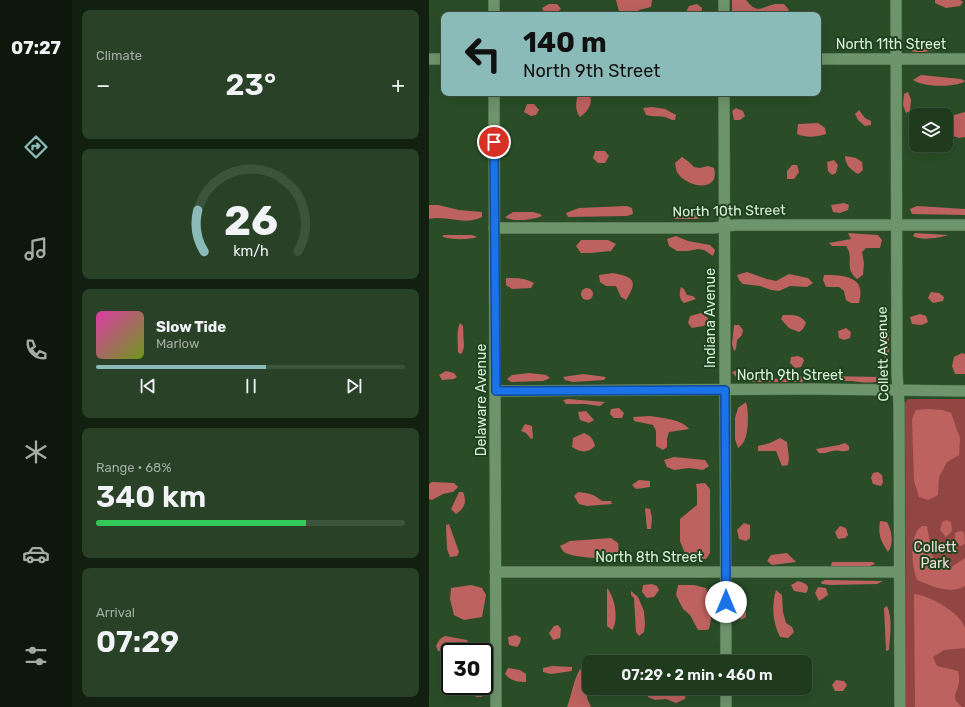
<!DOCTYPE html>
<html lang="en">
<head>
<meta charset="utf-8">
<style>
	:root { --surface:#203a1e; --page:#284127; --text:#f1f3f6; --muted:#a2ada4; --line:#3d543c; --accent:#8bbbb9 }
	body { margin:0; font-family:Rubik,sans-serif; background:var(--page); color:var(--text); height:100vh; display:flex; flex-direction:column; font-size:15px; white-space:nowrap }
	* { box-sizing:border-box; margin:0 }
	p { font-size:13px; color:var(--muted) }
	.icon { flex:none; width:22px; height:22px; fill:none; stroke:currentColor; stroke-width:2; stroke-linecap:round; stroke-linejoin:round }
	.map { position:relative; flex:1; overflow:hidden }
	.panel { display:flex; flex-direction:column; gap:10px; padding:10px; background:#122010; width:357px }
	.panel>* { flex:none }
	.guide { position:absolute; left:12px; top:12px; width:380px; height:84px; border-radius:8px; box-shadow:0 4px 16px #0002,0 0 0 1px var(--line); background:#8bbbb9; color:#111; overflow:hidden }
	.tools { position:absolute; left:480px; top:108px; display:grid; gap:8px }
	.tools a { display:grid; place-items:center; width:44px; height:44px; border-radius:8px; background:var(--surface); box-shadow:0 4px 16px #0002,0 0 0 1px var(--line); font-size:20px }
	.speed { position:absolute; left:12px; top:643px; display:flex; gap:8px; font-size:20px; font-weight:700; text-align:center }
	.speed>* { display:grid; place-content:center; width:52px; height:52px; border-radius:50%; background:var(--surface); box-shadow:0 4px 16px #0002,0 0 0 1px var(--line); line-height:1 }
	.speed .limit { border:2px solid #111; border-radius:6px; background:#fff; color:#111 }
	.pin { position:absolute; display:grid; place-items:center; width:34px; height:34px; color:#fff; margin:-17px; border:2px solid #fff; border-radius:50%; box-shadow:0 1px 4px #0007 }
	.me { position:absolute; width:44px; margin:-22px; rotate:0deg; stroke-linejoin:round; filter:drop-shadow(0 0 3px #0008) }
	.turn { display:flex; align-items:center; gap:14px; height:84px; padding:0 16px; font-size:18px }
	.turn .icon { width:52px; height:52px; stroke-width:2.5 }
	.turn b { display:block; font-size:28px; line-height:34px }
	.big { font-size:30px; font-weight:600; line-height:1.1 }
	.panel .card { flex:1; display:flex; flex-direction:column; justify-content:center; gap:6px; min-width:0; padding:0 14px; border-radius:8px; background:var(--page) }
	.panel .dial { align-items:center; gap:0 }
	.dial svg { height:104px; overflow:visible; fill:none; stroke:var(--line); stroke-width:7; stroke-linecap:round; text-anchor:middle }
	.dial text { fill:var(--text); stroke:none }
	.song { display:flex; align-items:center; gap:12px }
	.cover { width:48px; height:48px; border-radius:6px; background:linear-gradient(135deg,hsl(320 70% 55%),hsl(80 70% 35%)) }
	.played { height:4px; border-radius:2px; background:linear-gradient(90deg,var(--accent) 55%,var(--line) 55%) }
	.keys { display:flex; justify-content:space-around; direction:ltr }
	.heat { display:flex; justify-content:space-between; align-items:center; font-size:22px; direction:ltr }
	.charge { height:6px; border-radius:3px; background:linear-gradient(90deg,#34c759 68%,var(--line) 0) }
	.trip { position:absolute; left:153px; top:655px; width:230px; height:40px; border-radius:8px; background:var(--surface); box-shadow:0 4px 16px #0002,0 0 0 1px var(--line); font-weight:600; line-height:40px; text-align:center }
	main { display:flex; flex:1; min-height:0 }
	.dock { display:flex; flex-direction:column; width:72px; justify-content:space-around; align-items:center; background:#0d170c; color:var(--muted) }
	.dock .icon { width:28px; height:28px }
	.dock .on { color:var(--accent) }
	.dock b { font-size:18px; color:var(--text) }
	.map>svg:first-child { display:block }
</style>
</head>
<body>
<main>
<nav class="dock">
<b>07:27</b>
<svg class="icon on" aria-label="directions" viewBox="0 0 24 24"><path d="M12 3l9 9-9 9-9-9zM9 14v-3h6M13 9l2 2-2 2"/></svg>
<svg class="icon" aria-label="music" viewBox="0 0 24 24"><path d="M9 18V5l10-2v13"/><circle cx="6" cy="18" r="3"/><circle cx="16" cy="16" r="3"/></svg>
<svg class="icon" aria-label="phone" viewBox="0 0 24 24"><path d="M5 4h4l2 5-3 2q2 4 5 5l2-3 5 2v4C11 20 4 13 5 4z"/></svg>
<svg class="icon" aria-label="climate" viewBox="0 0 24 24"><path d="M12 3v18M4 7l16 10M4 17L20 7"/></svg>
<svg class="icon" aria-label="car" viewBox="0 0 24 24"><path d="M5 17H2v-5l4-1 3-4h7l3 4 3 1v5h-3M9 17h6M6 11h13"/><circle cx="7" cy="17" r="2"/><circle cx="17" cy="17" r="2"/></svg>
<svg class="icon" aria-label="filters" viewBox="0 0 24 24"><path d="M4 7h16M4 17h16"/><circle cx="9" cy="7" r="2"/><circle cx="15" cy="17" r="2"/></svg>
</nav>
<section class="panel">
<div class="card"><p>Climate</p>
<div class="heat"><a>−</a><b class="big">23°</b><a>+</a></div>
</div>
<div class="card dial"><svg viewBox="0 0 100 80">
<path d="M14 69A42 42 0 1 1 86 69"/>
<path d="M14 69A42 42 0 0 1 9 37" stroke="#8bbbb9"/>
<text x="50" y="56" font-size="32" font-weight="700">26</text>
<text x="50" y="72" font-size="11">km/h</text>
</svg></div>
<div class="card">
<div class="song"><i class="cover"></i><div><b>Slow Tide</b><p>Marlow</p></div></div>
<div class="played"></div>
<div class="keys"><svg class="icon" aria-label="previous" viewBox="0 0 24 24"><path d="M18 5L8 12l10 7zM5 5v14"/></svg><svg class="icon" aria-label="pause" viewBox="0 0 24 24"><path d="M8 5v14M16 5v14"/></svg><svg class="icon" aria-label="next" viewBox="0 0 24 24"><path d="M6 5l10 7-10 7zM19 5v14"/></svg></div>
</div>
<div class="card"><p>Range · 68%</p><b class="big">340 km</b><div class="charge"></div></div>
<div class="card"><p>Arrival</p><b class="big">07:29</b></div>
</section>
<div class="map">
<svg width="536" height="707" viewBox="0 0 536 707">
	<rect width="100%" height="100%" fill="#2a4d28"/>
	<path fill="#924644" d="M479,399H536V707H477L476,403Z"/>
	<g fill="#bd625f">
		<path d="M187,0H223L222,7L210,10L206,15H191Z"/>
		<path d="M303,0H317C329,15 332,7 346,4C349,4 352,4 355,4L360,10L356,15H322L318,12L311,15H303Z"/>
		<path d="M506,0H531L534,2L531,6L517,8L506,3Z"/>
		<path d="M120,4H128L132,9L125,15H116L113,8Z"/>
		<path d="M268,4L273,8L272,15H258L257,12L260,6Z"/>
		<path d="M481,44H500L509,48C502,53 486,53 477,50Z"/>
		<path d="M492,75L532,79L536,81C527,88 493,87 484,80Z"/>
		<path d="M479,92L482,100L481,111L477,113L474,105L475,94Z"/>
		<path d="M150,93H160C165,103 159,111 151,117C146,111 146,101 150,93Z"/>
		<path d="M98,104H105L110,110L107,115L102,116L95,112Z"/>
		<path d="M223,107L236,109L247,115L246,120C241,120 240,118 236,117C231,116 224,117 217,115L214,108Z"/>
		<path d="M307,108L314,111L316,116L311,120H305L303,111Z"/>
		<path d="M430,110L436,118L442,121V125L436,126L429,120L426,114Z"/>
		<path d="M536,112V137L530,138L519,134L517,120L525,115Z"/>
		<path d="M389,123L396,128L397,134C388,137 377,138 368,134L369,124Z"/>
		<path d="M166,151H176L180,156L176,163H169L164,158Z"/>
		<path d="M416,156L427,158L433,162L434,170L429,174C422,170 416,165 416,156Z"/>
		<path d="M253,157L260,162L265,167L271,168L279,166L285,168C291,192 261,188 250,175C247,172 247,167 246,163Z"/>
		<path d="M405,160L409,165L407,173L403,175L399,171L398,162Z"/>
		<path d="M363,165H368L370,172L365,179H358V171Z"/>
		<path d="M415,203L420,205L419,210L411,213L404,212L402,205Z"/>
		<path d="M0,205H9L30,210L53,212V217C36,226 18,215 0,219Z"/>
		<path d="M249,205L263,212L273,214L269,219H245V212Z"/>
		<path d="M198,206L203,208L204,214L198,216L139,217L137,213L150,208Z"/>
		<path d="M488,206L536,209V215L483,214L481,209Z"/>
		<path d="M331,210H339L343,213C336,217 329,217 321,213Z"/>
		<path d="M84,212H104L111,214L113,216C105,220 83,222 76,217Z"/>
		<path d="M419,233L449,235L453,240L451,248H437L433,252L435,263L434,275L428,279C414,267 426,258 417,246H403L400,243L422,239Z"/>
		<path d="M486,233L519,235C510,238 492,241 484,236Z"/>
		<path d="M15,235H43L48,237C42,240 18,240 13,236Z"/>
		<path d="M247,236L259,241L281,245L286,250L284,256L275,250L269,249L259,251H248L240,246L238,239Z"/>
		<path d="M152,240H179L187,244L182,251L161,253H152L147,246Z"/>
		<path d="M318,272L338,279L347,281L360,274L379,278L384,283L378,287L361,286L350,291L342,290L331,286L314,284L310,280L308,275Z"/>
		<path d="M184,273C204,277 210,280 197,300L192,297L187,286H177L171,282L170,275Z"/>
		<path d="M395,275C415,275 438,276 430,303H422L417,300L415,291L410,287H397L394,280Z"/>
		<path d="M77,278C87,278 96,278 105,283L102,288L83,289L77,285Z"/>
		<path d="M252,287L255,289L258,295L264,296L267,299L255,303C250,299 250,293 252,287Z"/>
		<circle cx="158" cy="294" r="6"/>
		<path d="M502,292L510,293L515,297L514,301L504,303L499,298Z"/>
		<path d="M272,313L279,318V324L274,326L263,328L259,323L261,316Z"/>
		<path d="M491,314L497,316L499,322L493,325L483,324L481,317Z"/>
		<path d="M354,315C363,315 372,314 377,323L374,329L370,332L360,328L352,319Z"/>
		<path d="M455,322H457L460,331V365L458,368L456,366Z"/>
		<path d="M31,323L34,326L35,347L33,353L31,354L29,352C29,343 27,331 31,323Z"/>
		<path d="M305,325H310L314,330L313,335L308,340L307,349L305,351L303,344Z"/>
		<path d="M417,328L422,332L421,338L415,340L410,338L409,331Z"/>
		<path d="M533,353L536,354V374H526L523,366L525,357Z"/>
		<path d="M369,356L374,358L375,361L372,367L366,368L361,363L362,357Z"/>
		<path d="M311,369C315,370 319,370 323,371C333,374 341,380 351,379C361,379 370,372 378,379L373,382H325C314,379 310,382 303,372Z"/>
		<path d="M17,371L25,373L28,377L25,379L13,380L10,375Z"/>
		<path d="M100,373L117,375L121,378L114,381L82,382L78,379L83,375Z"/>
		<path d="M154,374L177,377L175,380L144,382L136,380L134,377Z"/>
		<path d="M398,376L448,377L450,381C441,384 431,382 422,381C412,381 402,381 392,380L390,378Z"/>
		<path d="M139,399L176,402L171,406L156,404H137L134,400Z"/>
		<path d="M317,402C320,410 320,436 314,443C313,445 311,446 309,448L306,439V418L309,408Z"/>
		<path d="M190,408L195,413L193,418H185L181,414L182,409Z"/>
		<path d="M500,409L513,410L522,413L531,438L530,455L518,462L510,477L509,495L499,500L490,497L485,481L483,419L487,410Z"/>
		<path d="M157,411L165,420L160,423L151,420L149,412Z"/>
		<path d="M221,416C232,418 253,419 260,429L240,432L238,439V447L234,450L227,446V431L224,425L205,421L204,417Z"/>
		<path d="M96,424L103,426L104,438L102,439L97,433L92,431Z"/>
		<path d="M155,433C162,436 164,439 166,446C158,454 151,452 143,447L144,438Z"/>
		<path d="M351,438L358,442L360,458L359,465L353,466L347,451H329V446L341,443Z"/>
		<path d="M416,443L420,446V450C414,453 409,449 403,451C398,452 396,454 390,453L387,449L410,445Z"/>
		<path d="M245,457L276,460L280,466L274,470L260,468L245,470L238,467L235,460Z"/>
		<path d="M449,472L453,475L454,482L452,486L444,484L442,478L444,473Z"/>
		<path d="M210,480L221,481V487L207,489L203,485Z"/>
		<path d="M3,482L25,483L29,487L24,492L14,494L3,500L0,499V484Z"/>
		<path d="M276,483L281,489V553L277,559H266L257,556L251,541V519L268,505V490L267,484Z"/>
		<path d="M30,492H34C38,502 36,508 27,514L22,509Z"/>
		<path d="M149,492C159,493 165,494 173,501H182L183,504L158,506L150,504L145,496Z"/>
		<path d="M216,508L221,509L223,518L222,529H218Z"/>
		<path d="M517,520L522,522L523,531L517,537L511,530L513,522Z"/>
		<path d="M451,521L458,522C463,531 465,544 459,552C451,540 449,534 451,521Z"/>
		<path d="M315,523L321,525V538L317,541L310,539L308,530Z"/>
		<path d="M20,524L30,552L28,556L21,557L18,549L17,525Z"/>
		<path d="M411,526L417,528L419,535L416,538L409,539L406,532Z"/>
		<path d="M493,526H498L503,555L508,566L521,568L536,558V586C520,595 503,586 488,580C483,565 479,536 493,526Z"/>
		<path d="M531,531L535,532L536,544L531,546L526,540V533Z"/>
		<path d="M182,538L189,543L190,553L184,559C173,558 143,558 135,552C133,550 132,548 131,546L141,541Z"/>
		<path d="M358,553L367,562L343,565L338,561L342,555Z"/>
		<path d="M403,562H444L446,564L441,566H402Z"/>
		<path d="M396,580L454,581L448,584L401,585L393,584L392,582Z"/>
		<path d="M369,581C375,583 383,585 377,593L365,591L362,585Z"/>
		<path d="M223,584L228,586L230,590L225,597L218,598L213,592L214,585Z"/>
		<path d="M42,585L53,588L57,595L53,617L35,620L25,615L21,599L22,588Z"/>
		<path d="M249,585H265L277,588C282,600 284,616 280,629L277,630H269L261,615L254,609L247,595Z"/>
		<path d="M389,587L397,588L399,595L390,601L386,593Z"/>
		<path d="M178,588C186,597 190,621 183,630L178,626Z"/>
		<path d="M347,590L353,595L354,612L357,623L363,627L365,632L359,638L351,637C344,623 342,606 347,590Z"/>
		<path d="M202,591L209,597L215,611L216,624L215,632L210,636L207,632L205,598L202,595Z"/>
		<path d="M485,594C500,595 532,613 536,628C536,634 536,642 536,648L515,650L504,657L508,666L529,671C530,674 530,678 530,681C529,694 520,696 533,707H486Z"/>
		<path d="M309,596L315,597L317,606V617L312,620L309,613Z"/>
		<path d="M458,606C464,619 461,636 460,650L457,651L455,608Z"/>
		<path d="M129,625L132,629L131,638L124,640L120,633L125,626Z"/>
		<path d="M87,635L92,638L91,643L88,647L80,645L79,637Z"/>
		<path d="M16,636L38,640L41,646L39,651L21,652L9,651L7,646L11,639Z"/>
		<path d="M123,666L143,667V671L122,674L114,672V668Z"/>
		<path d="M79,668L91,670L97,674V682C88,682 82,681 76,674Z"/>
		<path d="M151,669L158,677V698L162,707H138C143,694 144,681 151,669Z"/>
		<path d="M407,680L415,681L418,685L414,691H406L403,685Z"/>
		<path d="M55,683L56,690L53,697H47L42,690L43,686H55Z"/>
		<path d="M217,688H258L256,699L247,703L237,699L226,700L219,697Z"/>
	</g>
	<g fill="none" stroke-linecap="round" stroke-linejoin="round">
		<defs>
			<g id="minor">
				<path d="M65,0V15"/>
				<path d="M295,0V15"/>
				<path d="M467,0L468,374L470,404L471,707"/>
				<path d="M0,59H15"/>
				<path d="M389,59H536"/>
				<path d="M65,93L67,707"/>
				<path d="M295,93L297,662"/>
				<path d="M65,228H284L306,225H536"/>
				<path d="M67,391L383,389L536,391"/>
				<path d="M66,572H470"/>
				<path d="M297,688V707"/>
			</g>
		</defs>
		<use href="#minor" stroke="#486847" stroke-width="12"/>
		<use href="#minor" stroke="#6e946b" stroke-width="11"/>
	</g>
	<g fill="none" stroke-linecap="round" stroke-linejoin="round">
		<defs>
			<path id="route" d="M65,142L67,391L296,390L297,602"/>
		</defs>
		<use href="#route" stroke="#114b97" stroke-width="10"/>
		<use href="#route" stroke="#1a73e8" stroke-width="7"/>
	</g>
	<g text-anchor="middle" dominant-baseline="central" stroke-width="4" stroke-linejoin="round" paint-order="stroke">
		<g font-size="14" fill="#dcf0da" stroke="#1f431e">
			<text x="462" y="44">North 11th Street</text>
			<text transform="translate(300 211) rotate(-1)">North 10th Street</text>
			<text transform="translate(281 318) rotate(-90)">Indiana Avenue</text>
			<text transform="translate(454 354) rotate(-91)">Collett Avenue</text>
			<text x="361" y="375">North 9th Street</text>
			<text transform="translate(52 400) rotate(-90)">Delaware Avenue</text>
			<text x="220" y="557">North 8th Street</text>
		</g>
		<g font-size="14" fill="#f4dad8" stroke="#1f431e">
			<text x="506" y="547">Collett<tspan x="506" dy="16">Park</tspan></text>
		</g>
	</g>
</svg>
<div class="tools">
<a><svg class="icon" aria-label="layers" viewBox="0 0 24 24"><path d="M12 4l9 5-9 5-9-5zM3 14l9 5 9-5"/></svg></a>
</div>
<div class="speed"><div class="limit">30</div></div>
<div class="pin" style="left:65px;top:142px;background:#d93025"><svg class="icon" aria-label="arrive" viewBox="0 0 24 24"><path d="M6 21V4h12l-3 4 3 4H6"/></svg></div>
<svg class="me" style="left:297px;top:602px" viewBox="-20 -20 40 40"><circle r="19" fill="#fff"/><path d="M0-13L10 11 0 6-10 11z" fill="#1a73e8"/></svg>
<div class="trip">07:29 · 2 min · 460 m</div>
<div class="guide">
<div class="turn"><svg class="icon" aria-label="left" viewBox="0 0 24 24"><path d="M17 20v-9H6M10 6l-5 5 5 5"/></svg><div><b>140 m</b>North 9th Street</div></div>
</div>
</div>
</main>
</body>
</html>
